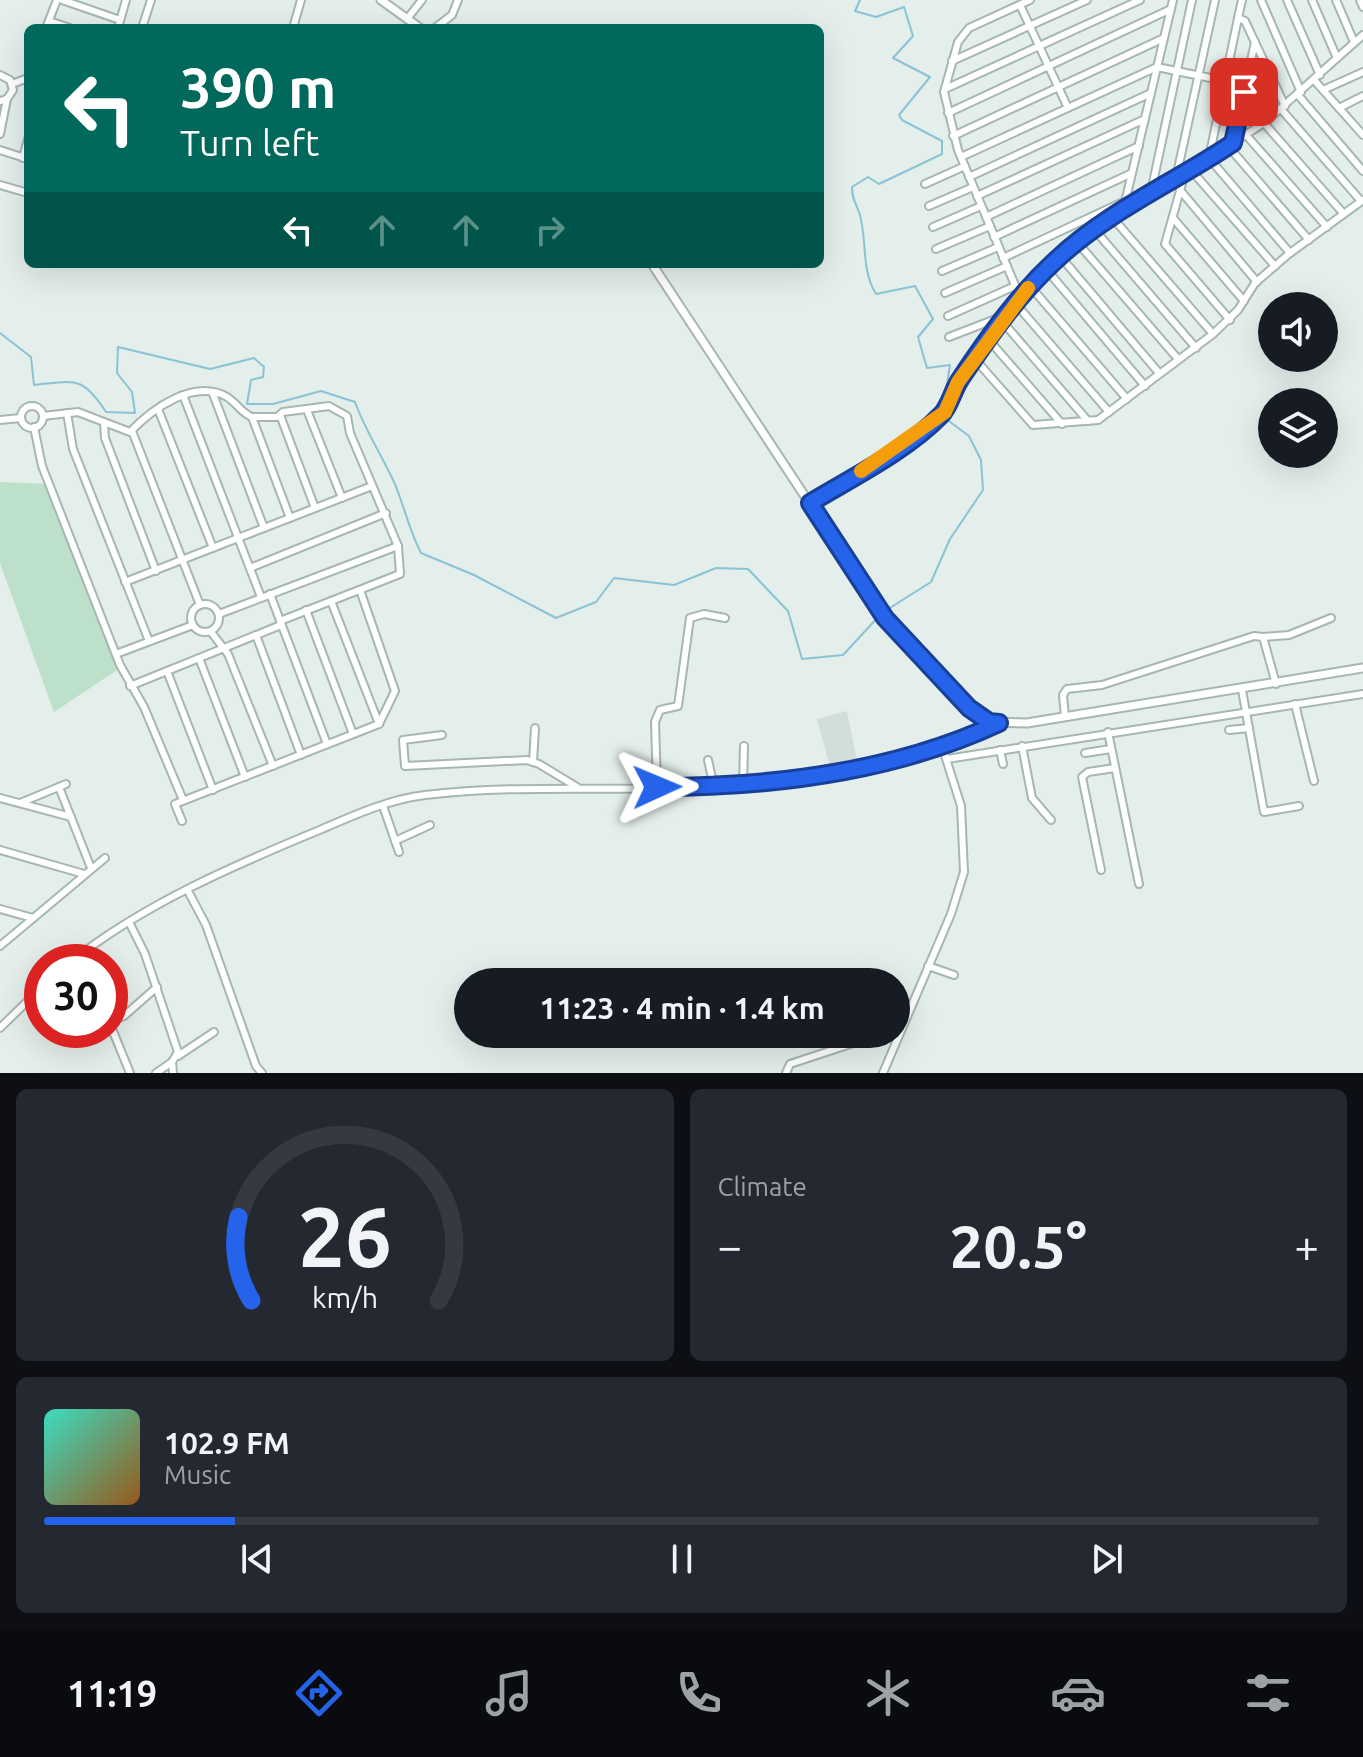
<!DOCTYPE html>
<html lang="en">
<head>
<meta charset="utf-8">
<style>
	:root { --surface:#171b24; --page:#242831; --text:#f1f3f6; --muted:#9ea1a6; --line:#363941; --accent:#2563eb }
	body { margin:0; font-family:Ubuntu,sans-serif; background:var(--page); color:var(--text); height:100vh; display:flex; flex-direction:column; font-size:30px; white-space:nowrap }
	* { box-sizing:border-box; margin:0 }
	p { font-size:26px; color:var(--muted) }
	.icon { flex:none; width:44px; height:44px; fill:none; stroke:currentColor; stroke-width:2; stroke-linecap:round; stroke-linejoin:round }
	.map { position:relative; height:1073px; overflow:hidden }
	.sheet { display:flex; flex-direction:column; gap:16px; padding:16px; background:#0d0f14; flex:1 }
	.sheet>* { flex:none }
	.hud { position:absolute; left:24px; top:24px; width:800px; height:244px; border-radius:12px; box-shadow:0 8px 32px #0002; background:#00695c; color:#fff; overflow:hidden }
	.controls { position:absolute; left:1258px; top:292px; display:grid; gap:16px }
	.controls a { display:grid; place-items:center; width:80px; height:80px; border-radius:50%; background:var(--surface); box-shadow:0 8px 32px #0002; font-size:40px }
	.speed { position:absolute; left:24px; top:944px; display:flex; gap:16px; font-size:40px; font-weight:700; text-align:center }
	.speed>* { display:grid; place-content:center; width:104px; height:104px; border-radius:50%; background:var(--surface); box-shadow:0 8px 32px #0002; line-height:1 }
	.speed .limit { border:12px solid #d22; background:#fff; color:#111 }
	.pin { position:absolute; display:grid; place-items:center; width:68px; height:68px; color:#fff; margin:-34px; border-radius:16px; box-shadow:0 4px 12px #0006 }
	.me { position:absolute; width:88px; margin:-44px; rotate:89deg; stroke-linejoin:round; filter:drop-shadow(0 0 6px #0008) }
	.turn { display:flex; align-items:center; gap:28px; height:168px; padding:0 24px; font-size:36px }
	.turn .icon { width:104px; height:104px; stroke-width:2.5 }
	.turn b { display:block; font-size:56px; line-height:68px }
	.lanes { display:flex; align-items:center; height:76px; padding:0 24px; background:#0003; justify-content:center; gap:40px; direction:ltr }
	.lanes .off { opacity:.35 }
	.big { font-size:60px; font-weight:700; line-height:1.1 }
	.sheet .widget { flex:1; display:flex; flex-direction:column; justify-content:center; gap:12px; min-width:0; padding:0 28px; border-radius:12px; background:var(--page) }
	.sheet .dial { align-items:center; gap:0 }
	.dial svg { height:208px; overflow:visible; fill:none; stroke:var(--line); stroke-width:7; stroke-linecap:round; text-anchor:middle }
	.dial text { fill:var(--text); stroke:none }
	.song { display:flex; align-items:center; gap:24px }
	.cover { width:96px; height:96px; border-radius:12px; background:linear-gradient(135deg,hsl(170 70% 55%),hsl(30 70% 35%)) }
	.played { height:8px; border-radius:4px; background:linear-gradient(90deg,var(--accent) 15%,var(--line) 15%) }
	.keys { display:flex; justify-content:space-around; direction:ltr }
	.heat { display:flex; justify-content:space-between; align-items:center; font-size:44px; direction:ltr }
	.sheet .tiles { flex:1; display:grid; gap:16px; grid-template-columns:1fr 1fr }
	.widget:last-child { grid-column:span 2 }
	.trip { position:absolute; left:454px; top:968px; width:456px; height:80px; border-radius:40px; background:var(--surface); box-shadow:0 8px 32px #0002; font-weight:700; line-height:80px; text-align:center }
	.menu { display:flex; height:128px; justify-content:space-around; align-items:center; background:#090b0e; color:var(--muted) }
	.menu .icon { width:56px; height:56px }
	.menu .active { color:var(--accent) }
	.menu b { font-size:36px; color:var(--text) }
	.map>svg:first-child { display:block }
</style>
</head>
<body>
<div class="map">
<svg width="1363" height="1073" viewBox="0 0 1363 1073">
	<rect width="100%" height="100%" fill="#e4eeea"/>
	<path fill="#d2deda" d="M847,711L857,761L831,770L817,719Z"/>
	<path fill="#bce0c9" d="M0,482L51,484L120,668L54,712L0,563Z"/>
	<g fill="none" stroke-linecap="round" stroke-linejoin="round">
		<g stroke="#89c3d6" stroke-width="2">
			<path d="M860,0L855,11L876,17L904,7L913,36L893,58L930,77L899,115L902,120L942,141V154L879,184L868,177L852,187C852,198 855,202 859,212C868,239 860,268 876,294L915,286L933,319L918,337L927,368L950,365L943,410"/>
			<path d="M0,333L31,357L34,385C75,381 82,375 106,412L135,413L132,392L117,373L118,347L210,369L254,358L264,367L263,377L251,380L247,404H273L321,391L355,402C365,430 381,454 394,482C404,505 409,530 421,553L474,575L556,618L596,602L614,578L674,585L716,568L748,569L788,611L802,659L843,655L880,615"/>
			<path d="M885,611L931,582L950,539L983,490L981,460L969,436L942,416"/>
		</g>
		<defs>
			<g id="minor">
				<path d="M62,0L120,20"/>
				<path d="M1261,0L1301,92"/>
				<path d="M1287,0L1320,75"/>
				<path d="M1312,0L1337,58"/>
				<path d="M1336,0L1354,42"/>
				<path d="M1360,0L1363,7"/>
				<path d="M1020,5L1068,108"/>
				<path d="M1238,18L1242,0"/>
				<path d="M407,19L422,0"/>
				<path d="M49,21L70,28"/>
				<path d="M46,28L57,0"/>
				<path d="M118,28L126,0"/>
				<path d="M142,28L151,0"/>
				<path d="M293,28L301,0"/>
				<path d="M435,28L452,15L458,0"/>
				<path d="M952,61L1087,0"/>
				<path d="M0,75L10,80L13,90L7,99L0,101"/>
				<path d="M1314,80L1363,135"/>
				<path d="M12,84L28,78"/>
				<path d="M945,89L1140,0"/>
				<path d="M1323,90L1363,72"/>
				<path d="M1298,95L1363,171"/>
				<path d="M1285,106L1245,21L1238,18L1209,158L1290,253"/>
				<path d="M1339,108L1363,96"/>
				<path d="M1281,109L1361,201"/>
				<path d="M948,113L1171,9"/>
				<path d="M1264,123L1343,213"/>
				<path d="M0,134L7,99"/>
				<path d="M953,136L1164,38"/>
				<path d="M1247,136L1327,227"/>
				<path d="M1233,143L1255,42"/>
				<path d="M1228,146L1309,240"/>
				<path d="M0,150L28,159"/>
				<path d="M961,157L1157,67L1225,81"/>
				<path d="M23,158L28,139"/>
				<path d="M1191,170L1275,266"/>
				<path d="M1180,176L1183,180L1165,244L1230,320"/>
				<path d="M969,177L1151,93"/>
				<path d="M1176,178L1215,0"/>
				<path d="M925,184L965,166"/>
				<path d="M0,185L28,193"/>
				<path d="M1180,190L1257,282"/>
				<path d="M1151,192L1192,0"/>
				<path d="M977,196L1145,119"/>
				<path d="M929,206L973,187"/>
				<path d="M1123,211L1173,0"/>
				<path d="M986,217L1139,146"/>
				<path d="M1112,217L1213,334"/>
				<path d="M1173,218L1244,301"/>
				<path d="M933,227L981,206"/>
				<path d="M1094,229L1196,348"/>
				<path d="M994,237L1132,173"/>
				<path d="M1077,242L1178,359"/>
				<path d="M936,249L990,226"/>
				<path d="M1060,256L1159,373"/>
				<path d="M1003,258L1125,201"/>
				<path d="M1046,269L1145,386"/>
				<path d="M942,271L998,247"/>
				<path d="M1030,286L1127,399"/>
				<path d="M945,293L1007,266"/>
				<path d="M1020,297L958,150L944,92L958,42L969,28L1030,0"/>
				<path d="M1015,303L1109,412"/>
				<path d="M948,316L1015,286"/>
				<path d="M1002,321L1088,421"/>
				<path d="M949,337L1006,315"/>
				<path d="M988,339L1062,424"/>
				<path d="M974,358L1033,425L1098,420L1213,334L1238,310L1255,283L1290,253L1363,200"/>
				<path d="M213,394L264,528"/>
				<path d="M183,395L261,597"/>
				<circle cx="32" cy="417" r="11"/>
				<path d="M158,409L213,548"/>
				<path d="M307,410L342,498"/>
				<path d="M67,413L73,449L149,641"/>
				<path d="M280,415L315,508"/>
				<path d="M43,416L78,412L130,432C152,409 194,378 227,397C237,403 241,413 252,417H277L283,412L329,406L347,416L350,433L398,546L400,574L280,621"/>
				<path d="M252,417L290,518"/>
				<path d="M0,420L21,418"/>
				<path d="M104,423L105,438L156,571"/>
				<path d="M34,427L42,466L120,665L144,707L183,800"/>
				<path d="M132,431L200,605"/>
				<path d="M810,503L895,449L945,412L958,382L1020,297L1077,242L1264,123L1363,35"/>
				<path d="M250,568L386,513"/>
				<path d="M125,582L372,486"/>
				<path d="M270,594L327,744"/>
				<path d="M331,601L379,724"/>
				<circle cx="205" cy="618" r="14"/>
				<path d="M306,610L353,734"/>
				<path d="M219,614L398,546"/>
				<path d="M211,632L228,654L273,766"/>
				<path d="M256,635L301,755"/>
				<path d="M1263,637L1289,635L1331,618"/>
				<path d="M116,654L193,625"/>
				<path d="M199,658L245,777"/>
				<path d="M167,671L213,790"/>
				<path d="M130,686L281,625"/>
				<path d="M1242,690L1264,812L1299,806"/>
				<path d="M1295,704L1314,781"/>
				<path d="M1065,717L1063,695L1067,689L1102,685L1254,636L1263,637L1276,684"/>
				<path d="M1229,730L1249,728"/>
				<path d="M1108,732L1139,884"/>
				<path d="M442,735L403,740L405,766L527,760L539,764L577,787"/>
				<path d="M1022,746L1032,798L1051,820"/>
				<path d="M1000,750L1003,764"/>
				<path d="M1085,753L1111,749"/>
				<path d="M947,759L1363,694"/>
				<path d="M708,760L714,787"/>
				<path d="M533,762L535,728"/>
				<path d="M743,785L744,746"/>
				<path d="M59,787L91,868"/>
				<path d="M657,787L655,722L660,710L678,706L690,618L704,614L725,618"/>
				<path d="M0,798L71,817"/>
				<path d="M20,803L66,784"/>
				<path d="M383,806L399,852"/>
				<path d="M182,821L175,804L379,724L395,691L360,590"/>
				<path d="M395,841L430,825"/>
				<path d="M0,850L84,874"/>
				<path d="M1101,870L1082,777L1088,772L1115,768"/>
				<path d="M188,891L206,925L256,1066L262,1073"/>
				<path d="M0,909L33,918"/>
				<path d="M130,924L145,954L178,1052L172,1062L173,1073"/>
				<path d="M0,946L105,858"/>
				<path d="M71,962C143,904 237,864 322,829C354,815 390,799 425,795C528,783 632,793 734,786C819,780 922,759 999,723"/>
				<path d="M928,966L954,975"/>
				<path d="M110,1022L124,1016L157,987"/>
				<path d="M110,1024L130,1073"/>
				<path d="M0,1028L42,987"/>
				<path d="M178,1056L214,1032"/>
				<path d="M156,1073L172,1062"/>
				<path d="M786,1073L790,1064L881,1034"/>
				<path d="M883,1073L951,914L964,872L961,806L942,746"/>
			</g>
			<g id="tertiary">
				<path d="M381,0L420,28"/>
				<path d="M652,264L885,618L969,708L989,722L1027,723L1363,668"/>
			</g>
		</defs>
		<use href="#minor" stroke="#a6b7b2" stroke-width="10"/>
		<use href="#tertiary" stroke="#a6b7b2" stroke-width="11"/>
		<use href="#minor" stroke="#fff" stroke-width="6"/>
		<use href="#tertiary" stroke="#fff" stroke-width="7"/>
	</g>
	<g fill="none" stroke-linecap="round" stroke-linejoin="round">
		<defs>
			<path id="route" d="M657,787C771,787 894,772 999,723L989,722L969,708L885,618L810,503C853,477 906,451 941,415C950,406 953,389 961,378C989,336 1019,294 1056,260C1108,211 1175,182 1233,143L1244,92"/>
		</defs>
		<use href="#route" stroke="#184099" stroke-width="20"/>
		<use href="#route" stroke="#2563eb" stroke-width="14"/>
		<path stroke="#f59e0b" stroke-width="14" d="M861,471L945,412L958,382L1028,288"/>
	</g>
</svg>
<div class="controls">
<a><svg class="icon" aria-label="sound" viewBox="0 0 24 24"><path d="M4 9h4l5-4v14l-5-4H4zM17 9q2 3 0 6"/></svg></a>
<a><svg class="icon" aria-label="layers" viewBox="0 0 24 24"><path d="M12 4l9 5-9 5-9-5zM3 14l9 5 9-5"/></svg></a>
</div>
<div class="speed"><div class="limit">30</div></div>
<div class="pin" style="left:1244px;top:92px;background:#d93025"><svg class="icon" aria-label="arrive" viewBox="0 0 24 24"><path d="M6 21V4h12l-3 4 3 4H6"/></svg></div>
<svg class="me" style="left:657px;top:787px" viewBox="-20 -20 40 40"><path d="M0-17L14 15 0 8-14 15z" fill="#2563eb" stroke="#fff" stroke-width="4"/></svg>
<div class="trip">11:23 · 4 min · 1.4 km</div>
<div class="hud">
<div class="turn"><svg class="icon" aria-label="left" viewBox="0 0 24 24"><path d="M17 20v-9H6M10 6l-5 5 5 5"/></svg><div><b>390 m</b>Turn left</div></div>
<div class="lanes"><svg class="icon" aria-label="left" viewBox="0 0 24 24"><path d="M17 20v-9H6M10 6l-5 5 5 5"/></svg><svg class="icon off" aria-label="ahead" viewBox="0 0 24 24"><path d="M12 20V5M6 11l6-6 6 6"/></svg><svg class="icon off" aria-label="ahead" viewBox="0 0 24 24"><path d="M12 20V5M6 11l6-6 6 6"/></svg><svg class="icon off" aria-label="right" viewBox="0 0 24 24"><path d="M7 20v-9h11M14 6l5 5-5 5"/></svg></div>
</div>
</div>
<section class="sheet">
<div class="tiles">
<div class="widget dial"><svg viewBox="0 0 100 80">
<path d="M14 69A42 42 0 1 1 86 69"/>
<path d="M14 69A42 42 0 0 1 9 37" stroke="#2563eb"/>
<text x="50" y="56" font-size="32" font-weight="700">26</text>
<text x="50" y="72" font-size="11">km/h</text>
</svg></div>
<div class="widget"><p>Climate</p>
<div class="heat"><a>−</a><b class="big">20.5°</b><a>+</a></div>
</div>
<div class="widget">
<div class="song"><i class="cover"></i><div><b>102.9 FM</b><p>Music</p></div></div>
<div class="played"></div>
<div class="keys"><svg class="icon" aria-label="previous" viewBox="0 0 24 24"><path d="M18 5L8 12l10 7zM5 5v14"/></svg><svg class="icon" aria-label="pause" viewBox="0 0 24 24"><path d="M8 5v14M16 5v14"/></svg><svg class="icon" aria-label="next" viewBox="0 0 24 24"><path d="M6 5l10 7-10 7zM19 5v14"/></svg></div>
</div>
</div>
</section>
<nav class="menu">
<b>11:19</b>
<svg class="icon active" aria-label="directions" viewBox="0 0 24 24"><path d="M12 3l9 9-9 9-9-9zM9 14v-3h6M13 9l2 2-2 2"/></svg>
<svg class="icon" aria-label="music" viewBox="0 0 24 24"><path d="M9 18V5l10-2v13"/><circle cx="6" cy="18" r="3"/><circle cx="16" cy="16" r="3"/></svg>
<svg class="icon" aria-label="phone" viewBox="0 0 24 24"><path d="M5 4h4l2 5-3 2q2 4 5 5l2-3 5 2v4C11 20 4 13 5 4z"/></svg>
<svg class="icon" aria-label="climate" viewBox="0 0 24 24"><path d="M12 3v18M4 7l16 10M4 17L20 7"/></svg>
<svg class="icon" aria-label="car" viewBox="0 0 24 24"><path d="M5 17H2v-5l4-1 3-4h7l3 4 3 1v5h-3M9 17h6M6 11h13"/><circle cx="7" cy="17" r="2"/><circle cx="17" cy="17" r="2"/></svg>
<svg class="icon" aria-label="filters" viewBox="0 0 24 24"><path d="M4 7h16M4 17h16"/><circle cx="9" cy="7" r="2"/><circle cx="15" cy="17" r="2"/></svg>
</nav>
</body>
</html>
